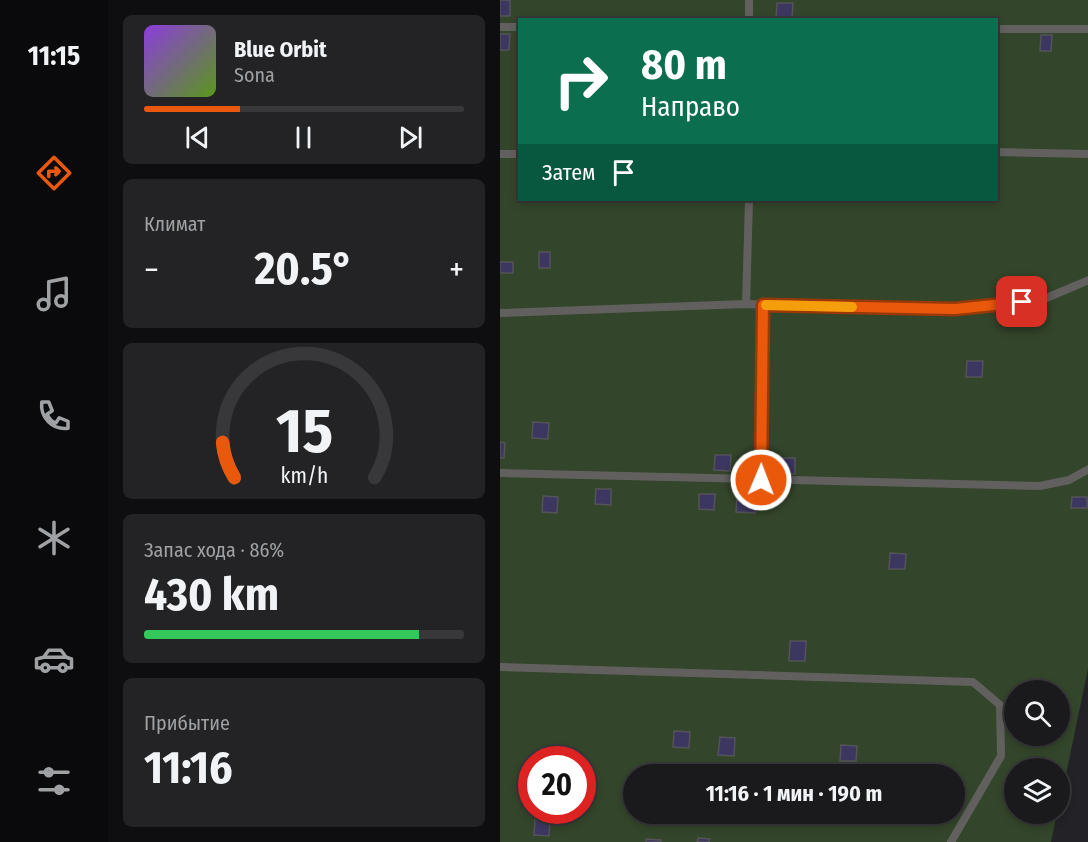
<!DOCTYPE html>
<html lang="ru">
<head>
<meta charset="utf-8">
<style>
	:root { --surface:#1a1a1d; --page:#232326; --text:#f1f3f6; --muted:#9fa1a4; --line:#38383b; --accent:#ea580c }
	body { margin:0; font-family:"Fira Sans Condensed",sans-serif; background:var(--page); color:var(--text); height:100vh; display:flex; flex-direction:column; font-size:22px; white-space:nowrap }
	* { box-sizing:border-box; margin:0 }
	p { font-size:20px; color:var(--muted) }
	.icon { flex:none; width:33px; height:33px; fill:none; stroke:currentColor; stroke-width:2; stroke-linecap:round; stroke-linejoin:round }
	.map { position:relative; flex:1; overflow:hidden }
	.sheet { display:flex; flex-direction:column; gap:15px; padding:15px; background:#0e0e10; width:392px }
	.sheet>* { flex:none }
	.banner { position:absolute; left:18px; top:18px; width:480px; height:183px; border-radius:0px; box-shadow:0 3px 9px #0003,0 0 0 2px var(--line); background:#0b6e4f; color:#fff; overflow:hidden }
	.controls { position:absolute; left:504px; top:680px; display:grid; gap:12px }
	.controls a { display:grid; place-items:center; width:66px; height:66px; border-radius:50%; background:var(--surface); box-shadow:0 3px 9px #0003,0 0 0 2px var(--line); font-size:30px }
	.speed { position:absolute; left:18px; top:746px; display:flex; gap:12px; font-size:30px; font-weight:700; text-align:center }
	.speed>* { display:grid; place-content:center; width:78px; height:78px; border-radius:50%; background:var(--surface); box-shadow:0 3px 9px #0003,0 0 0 2px var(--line); line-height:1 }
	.speed .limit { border:9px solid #d22; background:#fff; color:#111 }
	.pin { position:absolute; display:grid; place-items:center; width:51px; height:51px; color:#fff; margin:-26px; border-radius:12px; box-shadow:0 3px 9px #0006 }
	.me { position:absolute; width:66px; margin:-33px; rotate:1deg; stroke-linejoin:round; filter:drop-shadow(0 0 4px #0008) }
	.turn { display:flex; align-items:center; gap:21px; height:126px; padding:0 24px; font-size:27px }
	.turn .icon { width:78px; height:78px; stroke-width:2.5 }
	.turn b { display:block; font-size:42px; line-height:51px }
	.then { display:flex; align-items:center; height:57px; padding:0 24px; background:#0003; gap:12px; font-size:22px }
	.big { font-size:45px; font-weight:700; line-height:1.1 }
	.sheet .tile { flex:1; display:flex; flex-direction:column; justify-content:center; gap:9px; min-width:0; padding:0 21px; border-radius:9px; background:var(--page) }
	.sheet .dial { align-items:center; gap:0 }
	.dial svg { height:156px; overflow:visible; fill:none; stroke:var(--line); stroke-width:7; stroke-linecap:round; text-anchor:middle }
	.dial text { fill:var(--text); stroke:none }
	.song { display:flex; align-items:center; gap:18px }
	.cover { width:72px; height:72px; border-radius:9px; background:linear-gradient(135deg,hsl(270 70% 55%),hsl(90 70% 35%)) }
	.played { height:6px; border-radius:3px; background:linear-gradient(90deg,var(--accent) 30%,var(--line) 30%) }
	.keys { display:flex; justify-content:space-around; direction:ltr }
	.heat { display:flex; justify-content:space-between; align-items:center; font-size:33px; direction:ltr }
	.charge { height:9px; border-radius:4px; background:linear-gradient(90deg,#34c759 86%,var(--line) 0) }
	.trip { position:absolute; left:123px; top:764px; width:342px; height:60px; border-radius:30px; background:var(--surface); box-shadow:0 3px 9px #0003,0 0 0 2px var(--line); font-weight:700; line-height:60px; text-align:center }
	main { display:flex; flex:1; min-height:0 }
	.dock { display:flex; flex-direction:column; width:108px; justify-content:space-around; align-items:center; background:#0a0a0c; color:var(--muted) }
	.dock .icon { width:42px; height:42px }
	.dock .current { color:var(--accent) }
	.dock b { font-size:27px; color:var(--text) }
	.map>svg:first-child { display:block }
</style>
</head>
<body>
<main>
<nav class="dock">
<b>11:15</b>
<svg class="icon current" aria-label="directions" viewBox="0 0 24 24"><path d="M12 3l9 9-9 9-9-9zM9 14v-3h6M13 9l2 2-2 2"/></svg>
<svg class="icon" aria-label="music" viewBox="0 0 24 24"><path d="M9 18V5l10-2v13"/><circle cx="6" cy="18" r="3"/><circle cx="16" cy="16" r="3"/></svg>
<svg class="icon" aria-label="phone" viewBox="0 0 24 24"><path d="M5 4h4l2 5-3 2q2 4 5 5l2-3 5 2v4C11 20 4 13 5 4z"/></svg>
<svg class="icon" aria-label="climate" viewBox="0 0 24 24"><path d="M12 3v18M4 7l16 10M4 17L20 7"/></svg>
<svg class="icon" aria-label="car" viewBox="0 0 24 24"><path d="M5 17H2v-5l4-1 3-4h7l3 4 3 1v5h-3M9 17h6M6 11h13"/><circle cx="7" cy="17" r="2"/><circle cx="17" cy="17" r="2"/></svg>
<svg class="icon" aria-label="filters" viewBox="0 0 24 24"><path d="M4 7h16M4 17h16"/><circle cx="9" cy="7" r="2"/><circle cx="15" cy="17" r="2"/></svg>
</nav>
<section class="sheet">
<div class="tile">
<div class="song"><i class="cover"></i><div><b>Blue Orbit</b><p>Sona</p></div></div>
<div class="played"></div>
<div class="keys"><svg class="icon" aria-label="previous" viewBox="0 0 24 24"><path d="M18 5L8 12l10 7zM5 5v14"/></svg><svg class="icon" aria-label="pause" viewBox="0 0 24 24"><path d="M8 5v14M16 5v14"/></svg><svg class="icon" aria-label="next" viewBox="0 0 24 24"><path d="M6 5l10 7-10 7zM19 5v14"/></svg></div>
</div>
<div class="tile"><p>Климат</p>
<div class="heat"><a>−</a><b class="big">20.5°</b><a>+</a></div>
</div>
<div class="tile dial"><svg viewBox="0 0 100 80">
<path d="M14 69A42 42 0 1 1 86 69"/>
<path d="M14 69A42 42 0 0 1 8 51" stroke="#ea580c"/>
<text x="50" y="56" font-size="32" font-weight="700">15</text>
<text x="50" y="72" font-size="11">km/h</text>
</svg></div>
<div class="tile"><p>Запас хода · 86%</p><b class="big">430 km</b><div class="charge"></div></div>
<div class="tile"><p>Прибытие</p><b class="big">11:16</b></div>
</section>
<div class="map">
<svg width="589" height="842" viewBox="0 0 589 842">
	<rect width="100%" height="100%" fill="#232327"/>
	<path fill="#33452a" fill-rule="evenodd" d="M0,0H588V669L560,803V768H514V813H557L551,842H0ZM20,20H496V200H20ZM514,690H560V735H514ZM32,759H82V810H32ZM134,774H454V813H134Z"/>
	<g fill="#3c3761" stroke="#545458" stroke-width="1.5">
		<rect x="0" y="0" width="10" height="16"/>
		<path d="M277,3H293L292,19L276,18Z"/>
		<path d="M0,34H10L9,50H0Z"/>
		<path d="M541,35H552L551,51H540Z"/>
		<rect x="39" y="252" width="11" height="16"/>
		<rect x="0" y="262" width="13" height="11"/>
		<path d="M467,361H483L482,377H466Z"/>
		<path d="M33,422L49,423L48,439L32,438Z"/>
		<path d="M0,442L5,443L4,458H0Z"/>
		<path d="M215,455H231L230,471L214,470Z"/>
		<path d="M280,458H295V474L279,473Z"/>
		<path d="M96,489H111V505L95,504Z"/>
		<path d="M199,494H215L214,510L199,509Z"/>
		<path d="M237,495H255V513L236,512Z"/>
		<path d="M43,496L58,497L57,513L42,512Z"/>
		<path d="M572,497H587V508H571Z"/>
		<path d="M390,553L406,554L405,569H389Z"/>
		<path d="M290,641H306L305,661H289Z"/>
		<path d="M174,731L190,732L189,748L173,747Z"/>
		<path d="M220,737L235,738L234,756L218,755Z"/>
		<path d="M341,745L357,746L356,761H340Z"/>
		<path d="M35,819L50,820L49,836L34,835Z"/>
		<path d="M198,838L210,839L209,842H197Z"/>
		<path d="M146,839L161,840V842H146Z"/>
	</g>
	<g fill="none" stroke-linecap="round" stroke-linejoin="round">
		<g stroke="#62605f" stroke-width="8">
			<path d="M249,0V20"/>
			<path d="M0,27H20"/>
			<path d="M496,29H589"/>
			<path d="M496,152L589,154"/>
			<path d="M0,154H20"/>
			<path d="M246,304L249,200"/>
			<path d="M0,313L246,304L455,309L544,299L589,280"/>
			<path d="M0,473L540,486L569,480L589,469"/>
			<path d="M261,480L263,305"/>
			<path d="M0,667L473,682L500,705L501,756L451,842"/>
		</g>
	</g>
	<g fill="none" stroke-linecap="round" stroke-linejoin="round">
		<defs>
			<path id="route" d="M261,480L263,305L455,309L522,302"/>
		</defs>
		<use href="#route" stroke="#983908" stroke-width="15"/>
		<use href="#route" stroke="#ea580c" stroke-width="10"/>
		<path stroke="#f59e0b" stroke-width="10" d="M266,305L352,307"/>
	</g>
</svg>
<div class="controls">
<a><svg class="icon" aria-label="search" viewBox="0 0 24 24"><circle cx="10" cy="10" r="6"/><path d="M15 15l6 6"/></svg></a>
<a><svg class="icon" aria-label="layers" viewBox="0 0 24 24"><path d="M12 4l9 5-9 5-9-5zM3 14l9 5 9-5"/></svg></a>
</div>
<div class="speed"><div class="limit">20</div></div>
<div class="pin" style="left:522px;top:302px;background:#d93025"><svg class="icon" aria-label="arrive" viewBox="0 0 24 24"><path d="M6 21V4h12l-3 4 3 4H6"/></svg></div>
<svg class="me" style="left:261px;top:480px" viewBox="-20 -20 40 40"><circle r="17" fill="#ea580c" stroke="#fff" stroke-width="3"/><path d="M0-11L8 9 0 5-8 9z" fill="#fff"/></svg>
<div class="trip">11:16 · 1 мин · 190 m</div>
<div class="banner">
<div class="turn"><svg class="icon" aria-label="right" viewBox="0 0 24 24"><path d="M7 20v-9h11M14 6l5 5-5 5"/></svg><div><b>80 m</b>Направо</div></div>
<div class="then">Затем<svg class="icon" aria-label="arrive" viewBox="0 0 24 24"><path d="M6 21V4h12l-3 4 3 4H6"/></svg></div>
</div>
</div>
</main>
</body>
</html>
